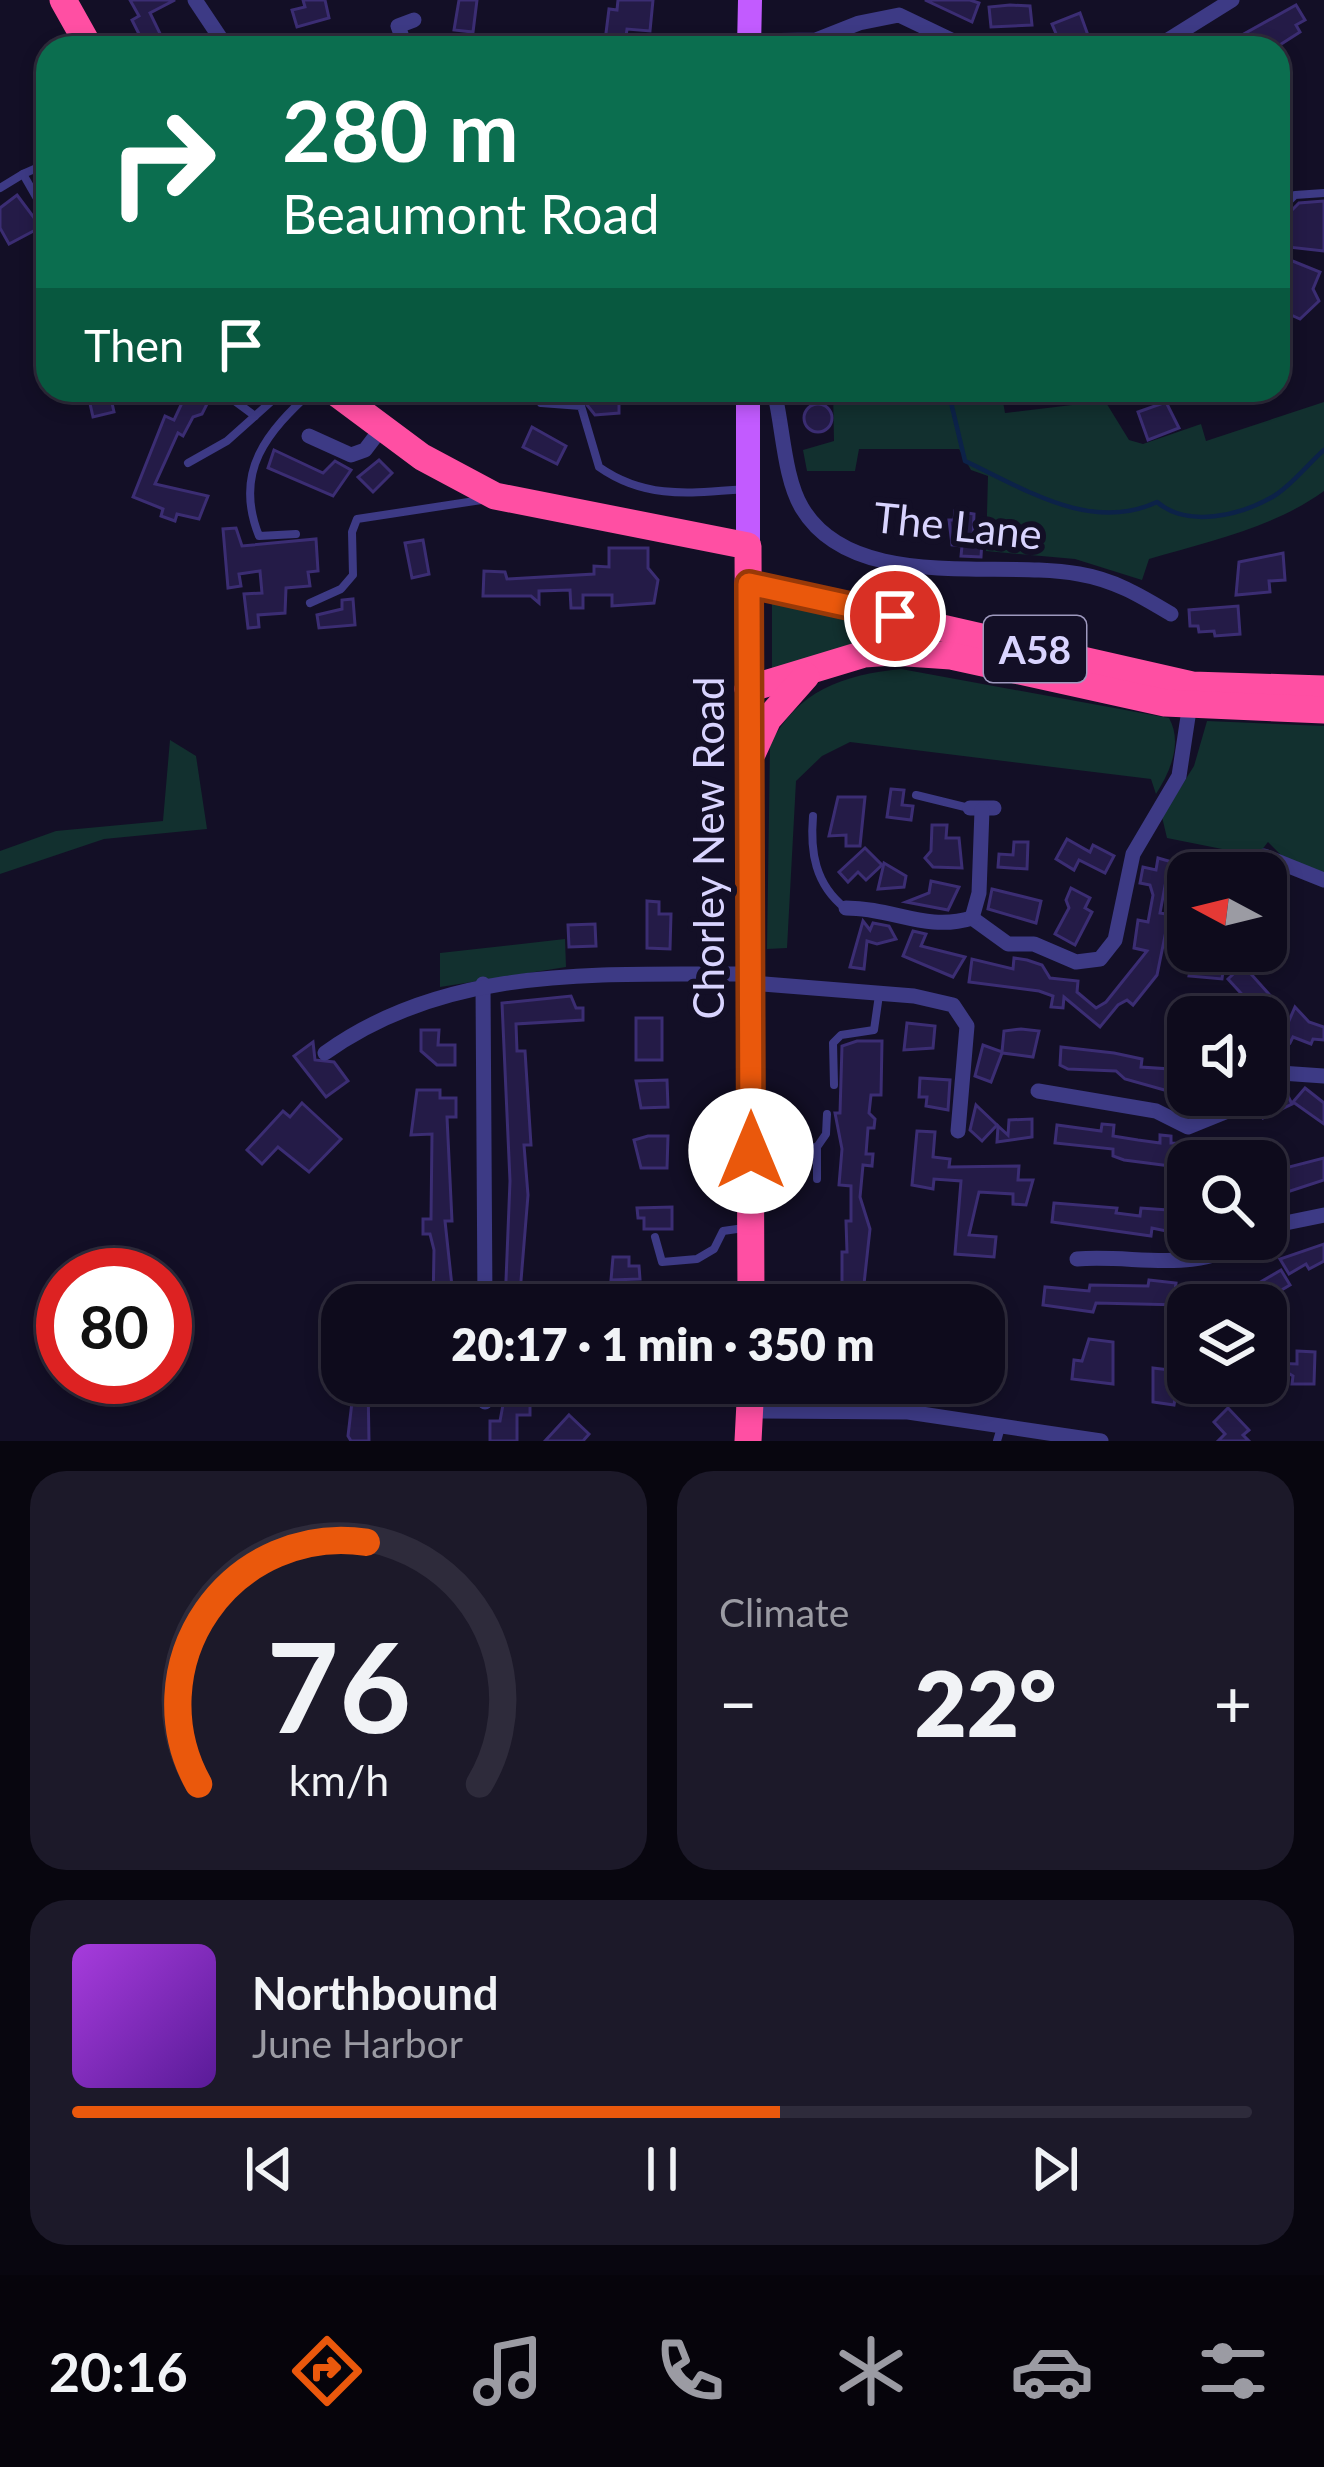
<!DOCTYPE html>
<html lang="en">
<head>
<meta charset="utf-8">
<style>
	:root { --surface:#0e0b1c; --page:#1c1929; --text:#f1f3f6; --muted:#9b9ba3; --line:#2e2b3b; --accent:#ea580c }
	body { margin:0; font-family:Lato,sans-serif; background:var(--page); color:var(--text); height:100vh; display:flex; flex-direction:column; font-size:45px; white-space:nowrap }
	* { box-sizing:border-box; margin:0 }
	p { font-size:39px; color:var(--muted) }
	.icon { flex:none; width:66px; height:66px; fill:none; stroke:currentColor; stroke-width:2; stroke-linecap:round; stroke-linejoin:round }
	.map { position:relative; height:1441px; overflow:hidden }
	.details { display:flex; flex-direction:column; gap:30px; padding:30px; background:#08060f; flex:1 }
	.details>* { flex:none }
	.banner { position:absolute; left:36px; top:36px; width:1254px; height:366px; border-radius:36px; box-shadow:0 6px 18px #0003,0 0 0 3px var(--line); background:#0b6e4f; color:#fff; overflow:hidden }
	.needle { width:78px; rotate:277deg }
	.tools { position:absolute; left:1167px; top:852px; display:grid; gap:24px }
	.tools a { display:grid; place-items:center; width:120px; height:120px; border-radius:24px; background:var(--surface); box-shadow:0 6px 18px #0003,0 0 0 3px var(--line); font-size:60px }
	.speed { position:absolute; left:36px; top:1248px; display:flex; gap:24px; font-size:60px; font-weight:700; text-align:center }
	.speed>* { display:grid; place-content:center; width:156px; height:156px; border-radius:50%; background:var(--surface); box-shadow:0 6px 18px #0003,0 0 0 3px var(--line); line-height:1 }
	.speed .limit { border:18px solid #d22; background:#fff; color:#111 }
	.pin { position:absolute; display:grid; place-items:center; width:102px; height:102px; color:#fff; margin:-51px; border:6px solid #fff; border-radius:50%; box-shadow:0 3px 12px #0007 }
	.me { position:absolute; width:132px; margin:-66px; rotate:0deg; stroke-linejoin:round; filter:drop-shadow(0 0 9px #0008) }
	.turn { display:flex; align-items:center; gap:42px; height:252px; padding:0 48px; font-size:54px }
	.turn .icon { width:156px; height:156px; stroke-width:2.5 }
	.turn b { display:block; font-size:84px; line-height:102px }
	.then { display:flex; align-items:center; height:114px; padding:0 48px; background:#0003; gap:24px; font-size:45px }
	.big { font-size:90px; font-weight:800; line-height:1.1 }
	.details .card { flex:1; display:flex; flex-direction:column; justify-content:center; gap:18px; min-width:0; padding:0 42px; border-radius:36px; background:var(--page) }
	.details .dial { align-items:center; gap:0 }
	.dial svg { height:312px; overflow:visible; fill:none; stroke:var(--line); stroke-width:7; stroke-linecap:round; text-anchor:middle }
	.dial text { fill:var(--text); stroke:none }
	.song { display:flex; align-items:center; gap:36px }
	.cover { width:144px; height:144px; border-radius:18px; background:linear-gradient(135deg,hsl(280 70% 55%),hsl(270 70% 35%)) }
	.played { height:12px; border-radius:6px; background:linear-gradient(90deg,var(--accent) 60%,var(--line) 60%) }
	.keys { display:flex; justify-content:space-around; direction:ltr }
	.heat { display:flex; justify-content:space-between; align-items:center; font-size:66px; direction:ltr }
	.details .tiles { flex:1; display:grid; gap:30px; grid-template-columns:1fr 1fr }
	.card:last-child { grid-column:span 2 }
	.trip { position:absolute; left:321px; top:1284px; width:684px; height:120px; border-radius:36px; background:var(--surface); box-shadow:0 6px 18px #0003,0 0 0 3px var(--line); font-weight:800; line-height:120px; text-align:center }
	.menu { display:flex; height:192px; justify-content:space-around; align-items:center; background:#06040b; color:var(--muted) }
	.menu .icon { width:84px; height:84px }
	.menu .current { color:var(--accent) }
	.menu b { font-size:54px; color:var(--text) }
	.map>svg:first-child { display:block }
</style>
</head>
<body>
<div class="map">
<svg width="1324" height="1441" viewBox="0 0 1324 1441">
	<rect width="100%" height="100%" fill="#130f26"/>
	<g fill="#12302f">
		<path d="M833,390H1001L1005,413L1105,401L1129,440L1143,444L1201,424L1206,441L1324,402V491C1273,528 1209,541 1149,559L1142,580L1075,559L986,551L988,476L971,470L959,449H859L855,471H807L803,450L834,441Z"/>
		<path d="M772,601L948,641L772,677Z"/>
		<path d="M901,669L1169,718C1183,743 1170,772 1156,794L1151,779L850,742L822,756L796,781L787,948L767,949L770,745C797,691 842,675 901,669Z"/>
		<path d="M1207,721L1324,726V875L1285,859L1268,842L1257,856L1167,838L1162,817L1194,766Z"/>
		<path d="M170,740L196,756L207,829L104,839L0,874V851L56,831L163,821Z"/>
		<path d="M565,939L566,967L440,987V953Z"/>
	</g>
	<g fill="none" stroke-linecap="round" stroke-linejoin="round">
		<path stroke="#0c2248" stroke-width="4.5" d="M948,390L965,461C1025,489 1091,533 1157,502C1187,528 1240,516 1274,496C1292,485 1308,464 1324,450"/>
	</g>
	<g fill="#241b47" stroke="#3b2d73" stroke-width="3">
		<path d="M130,0H175L150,13L167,48H146L132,20L139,16Z"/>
		<path d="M303,0H325L329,18L297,27L292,10L305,7Z"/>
		<path d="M459,0H477L473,32L454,30Z"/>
		<path d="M618,0H653L650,31L627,29L625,44L605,41L609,9L617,10Z"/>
		<path d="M925,0H970L979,3L972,22Z"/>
		<path d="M1010,5L1030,6L1032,25L991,27L989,7Z"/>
		<path d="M1296,5L1305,20L1296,25L1300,32L1275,48H1239L1233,40Z"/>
		<path d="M1080,13L1089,38L1062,48L1052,24Z"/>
		<path d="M17,195L41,227L9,244L0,228V208Z"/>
		<path d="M1324,201V251L1288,247L1287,215L1299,203Z"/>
		<path d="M1290,260L1320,272L1313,289L1319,301L1300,319L1278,309V277L1282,279Z"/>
		<path d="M87,390H109L114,412L93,417Z"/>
		<path d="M188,390H214L202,414L193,417L183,436L178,433L155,484L208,496L199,519L177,514L175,521L161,516L163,509L133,497L165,416L174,420Z"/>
		<path d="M575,390H634V400L619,403V413L595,415Z"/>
		<path d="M1166,402L1179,428L1148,440L1138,412Z"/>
		<circle cx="818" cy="418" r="14"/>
		<path d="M532,427L566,446L557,464L523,447Z"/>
		<path d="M274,450L323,473L335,461L351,470L333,496L268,468Z"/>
		<path d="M379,460L392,473L373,492L358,477Z"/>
		<path d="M955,511L974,514L973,539L982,540L981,557L961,556L962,546L952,545L949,520H954Z"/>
		<path d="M236,528L242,546L316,539L318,571L308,572L310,586L286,588L285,613L258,615L259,627L248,628L244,594L262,593L260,571L239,574L241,586L228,588L223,529Z"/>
		<path d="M423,540L429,574L412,578L405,543Z"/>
		<path d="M609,548H648V568L658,580L654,603L612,606V595H583V608H571L570,590L539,591V603L531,596H483L484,571L505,572L507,579L594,574V566L609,567Z"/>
		<path d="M1283,553L1285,580L1269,581L1270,592L1236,595L1239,562Z"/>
		<path d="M353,599L355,625L319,628L317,615L342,609V600Z"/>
		<path d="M1238,606L1240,634L1215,636L1214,631L1199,632L1198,626H1190L1189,610Z"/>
		<path d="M891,789L904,790L902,805L913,806L911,820L887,817Z"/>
		<path d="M838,797H865L860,846H846V835L829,836Z"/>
		<path d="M932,825H947L946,838H959L962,868L933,867L925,858L931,851Z"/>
		<path d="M1067,839L1090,852L1093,845L1114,856L1105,873L1079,860L1074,870L1056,859Z"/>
		<path d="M1014,842H1028L1027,869L998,867L999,854L1013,855Z"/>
		<path d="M865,848L882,865L866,880L858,872L848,882L839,872Z"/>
		<path d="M1158,858L1186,866L1182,889L1165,886L1160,913L1178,916L1167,926L1157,975L1133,1005L1127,1000L1118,1005L1100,1027L1064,997L1063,1008L1051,1007L1053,996L1039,991L969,982L972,959L1013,969L1014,958L1027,960L1042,965L1050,978L1078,981L1077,992L1096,1008L1106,1002L1147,951L1134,948L1138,920L1148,922L1153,895L1150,885L1140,883L1143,867L1156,870Z"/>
		<path d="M884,863L906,876L904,887L878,889Z"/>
		<path d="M931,881L959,887L948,910L906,902L929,893Z"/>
		<path d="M1071,888L1090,898L1085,908L1092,912L1075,945L1055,934L1069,908L1066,900Z"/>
		<path d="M992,889L1041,901L1036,923L988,909Z"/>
		<path d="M647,901L659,902V914H671L670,949L647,948Z"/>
		<path d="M863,921L870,930L873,923L889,926L896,939L877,944L867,941L864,969L850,967Z"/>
		<path d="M595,924L596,946L569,947L568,925Z"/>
		<path d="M913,931L926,934L921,946L965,957L953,977L903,956Z"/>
		<path d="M1202,960L1224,964L1222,979L1189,976L1192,963L1201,964Z"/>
		<path d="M1243,965L1285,1012L1270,1025L1228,979Z"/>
		<path d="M571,996L576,1008H583V1020L516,1024L517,1051H525L531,1145H524L528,1195L519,1305H505L510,1181L502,1003Z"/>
		<path d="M1295,1007L1309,1022L1324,1027V1040L1313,1039L1311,1044L1293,1037L1290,1043L1281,1039Z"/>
		<rect x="636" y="1018" width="26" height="42"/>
		<path d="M907,1023L935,1026L933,1048L904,1050Z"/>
		<path d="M1021,1029L1039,1031L1033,1057L1002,1053L991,1082L975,1076L983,1045L1002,1052L1004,1031Z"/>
		<path d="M421,1030H439L438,1045H455V1065H437L421,1051Z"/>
		<path d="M857,1041H882L881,1095H871L869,1113L875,1119L874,1128H868L866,1154H873L872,1166L863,1165L860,1197L870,1229L863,1293H848V1286L842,1287V1252H847L846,1221H851V1186L839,1185L842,1149L835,1113H840L842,1046Z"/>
		<path d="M313,1042L315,1060L334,1062L348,1081L326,1097L294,1056Z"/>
		<path d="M1061,1047L1114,1053L1142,1059L1141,1067L1170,1069L1168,1091L1125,1079L1116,1071L1068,1069L1060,1065Z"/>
		<path d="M920,1078L950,1080L948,1110L926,1106L927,1097H919Z"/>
		<path d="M667,1080L668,1107L641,1108L636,1081Z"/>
		<path d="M1305,1088L1324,1103V1124L1293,1102Z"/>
		<path d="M417,1090H440V1098H456V1117H447L452,1221H445L454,1305H433L434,1250L430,1234H423V1219H431L432,1134L411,1135Z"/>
		<path d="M1285,1090L1292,1104L1263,1118L1256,1104Z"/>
		<path d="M302,1103L341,1139L309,1172L278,1147L262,1164L247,1150L283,1111L290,1117Z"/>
		<path d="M976,1105L997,1125L982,1141L970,1130Z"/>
		<path d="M1032,1119V1137L997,1142L998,1126L1008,1135L1009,1120Z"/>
		<path d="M1102,1124L1114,1125L1113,1136L1138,1140L1160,1143V1135L1171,1136V1143L1226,1144L1225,1161H1188V1168L1178,1167L1124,1160L1113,1156V1149L1055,1143L1057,1125L1101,1131Z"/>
		<path d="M917,1131L935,1132L933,1157L950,1159L949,1167L1019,1166L1018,1180H1033L1026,1205L1013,1204V1194L979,1192L969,1235L996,1237L994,1257L955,1254L961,1181L934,1179L933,1189L912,1185Z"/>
		<path d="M648,1136H668L667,1168H641L634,1140Z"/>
		<path d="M1324,1158V1180L1266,1199V1182L1286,1173L1285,1168Z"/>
		<path d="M1054,1203L1117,1208L1116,1213L1140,1216L1141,1208L1182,1211L1186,1235L1152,1228L1151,1236L1052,1222Z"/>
		<path d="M672,1207V1229H644V1218H638L637,1208Z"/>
		<path d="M1324,1244V1261L1309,1269L1306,1264L1289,1274L1280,1259Z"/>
		<path d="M613,1257H629V1266H639L640,1279L611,1280Z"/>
		<path d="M1281,1270L1290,1285L1261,1302L1252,1287Z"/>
		<path d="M1149,1280L1176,1283L1175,1291L1184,1292L1182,1305L1096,1303L1093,1312L1043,1305L1045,1287L1089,1291L1090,1285L1148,1286Z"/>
		<path d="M1089,1339L1113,1342V1384L1072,1379L1074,1360L1082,1361Z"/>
		<path d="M1297,1351L1315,1352L1314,1384H1292L1293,1376L1272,1363L1297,1364Z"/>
		<path d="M1153,1368L1170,1370L1167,1386L1177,1387L1174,1405L1153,1402Z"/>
		<path d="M507,1383H530V1415H517V1441H490V1421H500Z"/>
		<path d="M354,1385H368L369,1441H351L348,1436Z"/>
		<path d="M1228,1408L1249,1430L1243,1435L1249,1441H1218L1225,1434L1214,1422Z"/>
		<path d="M569,1415L589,1434L583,1441H545Z"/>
	</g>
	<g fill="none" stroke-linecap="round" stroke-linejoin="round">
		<g stroke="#3d3a85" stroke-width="8">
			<path d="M0,188L23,174"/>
			<path d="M39,202L23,174L48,163"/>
			<path d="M1278,212L1295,195L1324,193"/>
			<path d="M48,323L39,345L48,365"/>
			<path d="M232,399L255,416"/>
			<path d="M541,403L581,406L599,467C646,500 692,493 746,489"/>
			<path d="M188,463L227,441L284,390"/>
			<path d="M296,534L259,536C233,471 267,432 313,390"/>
			<path d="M310,603L341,589L353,575L352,532L357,519L488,499"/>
			<path d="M916,795L969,808"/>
			<path d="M813,816C810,852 815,884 845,908"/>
			<path d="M834,1085L833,1043L841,1035L874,1030L879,995"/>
			<path d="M817,1147L826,1134L827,1114"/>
			<path d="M759,1151L817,1147V1179"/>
			<path d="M655,1237L662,1262L697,1259L714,1249L723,1231L744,1228"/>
			<path d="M997,1441L1002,1424"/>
		</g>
		<g stroke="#3d3a85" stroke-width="15">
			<path d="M195,0L227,48"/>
			<path d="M749,41L816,40L859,23L899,15L968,48"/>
			<path d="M406,48L398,26L414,20"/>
			<path d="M1155,48L1232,0"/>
			<path d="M762,390L776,400C783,432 785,480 802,508C853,593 995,559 1079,574C1115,580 1141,596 1171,614"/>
			<path d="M309,436L351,455L365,450L381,429"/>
			<path d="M970,808H994"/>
			<path d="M1264,856L1324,880"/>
			<path d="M846,908C894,908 926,932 972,918L1008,944H1034L1076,962L1100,959L1115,940L1133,854L1179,776L1191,697"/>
			<path d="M972,918L979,893L982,810"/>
			<path d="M751,983L914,996L953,1005L967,1026L958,1131"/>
			<path d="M483,984L485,1305"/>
			<path d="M325,1053C450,963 604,975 751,974"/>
			<path d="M1266,1072L1324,1076"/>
			<path d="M1038,1091L1156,1111L1188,1127L1230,1110L1241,1095"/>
			<path d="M1266,1227L1324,1215"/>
			<path d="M1077,1259C1134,1254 1198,1275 1246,1239"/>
			<path d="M485,1383V1402"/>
			<path d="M751,1411L908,1412L1101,1441"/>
		</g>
		<g stroke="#c25bff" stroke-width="24">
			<path d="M749,48L750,0"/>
			<path d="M748,546V390"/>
		</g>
		<g stroke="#ff4fa3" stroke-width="27">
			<path d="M63,0L90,48"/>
			<path d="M332,390L422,457L495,496L748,546L751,1305"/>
			<path d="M749,584L1192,685L1324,689"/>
			<path d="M748,689L864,654L893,652L951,656L1165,703L1324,710"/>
			<path d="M753,752L768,719L806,676"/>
			<path d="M748,1441L751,1383"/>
		</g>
	</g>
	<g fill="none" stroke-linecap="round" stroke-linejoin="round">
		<defs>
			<path id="route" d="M751,1151L749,584L895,616"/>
		</defs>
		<use href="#route" stroke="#983908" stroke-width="30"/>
		<use href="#route" stroke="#ea580c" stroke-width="21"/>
	</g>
	<g text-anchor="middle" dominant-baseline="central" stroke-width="12" stroke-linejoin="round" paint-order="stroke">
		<rect fill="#130f26" stroke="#9e99be" stroke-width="3" x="984" y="616" width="102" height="66" rx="9"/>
		<g font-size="39" font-weight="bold" fill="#d9d4ff">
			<text x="1035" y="649">A58</text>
		</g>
		<g font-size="42" fill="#d9d4ff" stroke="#130f26">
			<text transform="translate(958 525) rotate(6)">The Lane</text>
			<text transform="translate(708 848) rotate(-90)">Chorley New Road</text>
		</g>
	</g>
</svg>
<div class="tools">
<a><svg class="needle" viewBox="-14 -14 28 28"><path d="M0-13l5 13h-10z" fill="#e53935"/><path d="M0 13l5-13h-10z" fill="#9b9ba3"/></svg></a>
<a><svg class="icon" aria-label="sound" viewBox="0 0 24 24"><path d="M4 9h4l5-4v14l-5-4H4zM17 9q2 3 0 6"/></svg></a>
<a><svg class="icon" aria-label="search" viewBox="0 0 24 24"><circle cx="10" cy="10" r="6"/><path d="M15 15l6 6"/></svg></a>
<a><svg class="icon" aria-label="layers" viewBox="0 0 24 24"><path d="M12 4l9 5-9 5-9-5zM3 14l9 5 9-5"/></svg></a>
</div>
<div class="speed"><div class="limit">80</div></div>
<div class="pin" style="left:895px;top:616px;background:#d93025"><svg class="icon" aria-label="arrive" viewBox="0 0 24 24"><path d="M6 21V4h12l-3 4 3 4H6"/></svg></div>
<svg class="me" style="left:751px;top:1151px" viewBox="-20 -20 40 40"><circle r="19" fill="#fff"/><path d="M0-13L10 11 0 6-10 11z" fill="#ea580c"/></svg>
<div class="trip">20:17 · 1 min · 350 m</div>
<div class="banner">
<div class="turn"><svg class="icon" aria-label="right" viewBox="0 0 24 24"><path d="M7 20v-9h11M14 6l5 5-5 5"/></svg><div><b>280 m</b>Beaumont Road</div></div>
<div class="then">Then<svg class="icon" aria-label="arrive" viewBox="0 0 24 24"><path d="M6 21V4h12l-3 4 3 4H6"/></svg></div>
</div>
</div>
<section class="details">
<div class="tiles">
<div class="card dial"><svg viewBox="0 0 100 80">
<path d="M14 69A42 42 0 1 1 86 69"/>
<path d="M14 69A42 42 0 0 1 57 7" stroke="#ea580c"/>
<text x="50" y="56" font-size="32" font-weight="700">76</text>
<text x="50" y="72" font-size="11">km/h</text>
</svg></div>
<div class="card"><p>Climate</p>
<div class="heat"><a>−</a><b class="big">22°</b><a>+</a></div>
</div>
<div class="card">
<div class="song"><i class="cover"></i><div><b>Northbound</b><p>June Harbor</p></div></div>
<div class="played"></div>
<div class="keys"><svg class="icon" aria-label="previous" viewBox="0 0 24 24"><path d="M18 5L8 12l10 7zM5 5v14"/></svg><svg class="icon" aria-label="pause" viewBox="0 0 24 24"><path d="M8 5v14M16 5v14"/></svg><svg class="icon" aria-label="next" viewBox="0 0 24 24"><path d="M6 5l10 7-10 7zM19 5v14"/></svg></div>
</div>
</div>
</section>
<nav class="menu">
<b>20:16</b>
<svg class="icon current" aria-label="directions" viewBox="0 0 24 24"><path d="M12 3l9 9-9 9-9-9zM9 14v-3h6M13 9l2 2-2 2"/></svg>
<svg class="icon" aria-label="music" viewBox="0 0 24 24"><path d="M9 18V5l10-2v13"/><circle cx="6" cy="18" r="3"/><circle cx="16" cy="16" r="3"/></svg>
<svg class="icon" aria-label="phone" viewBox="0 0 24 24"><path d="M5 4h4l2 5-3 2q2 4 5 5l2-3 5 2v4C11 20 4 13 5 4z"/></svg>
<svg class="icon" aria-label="climate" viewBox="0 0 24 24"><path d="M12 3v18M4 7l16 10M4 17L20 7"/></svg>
<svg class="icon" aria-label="car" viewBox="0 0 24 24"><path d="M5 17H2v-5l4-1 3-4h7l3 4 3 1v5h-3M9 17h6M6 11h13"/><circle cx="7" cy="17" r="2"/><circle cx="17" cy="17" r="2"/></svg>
<svg class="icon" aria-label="filters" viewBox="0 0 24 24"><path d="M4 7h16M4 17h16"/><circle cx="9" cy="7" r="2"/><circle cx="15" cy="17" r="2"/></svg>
</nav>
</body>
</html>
